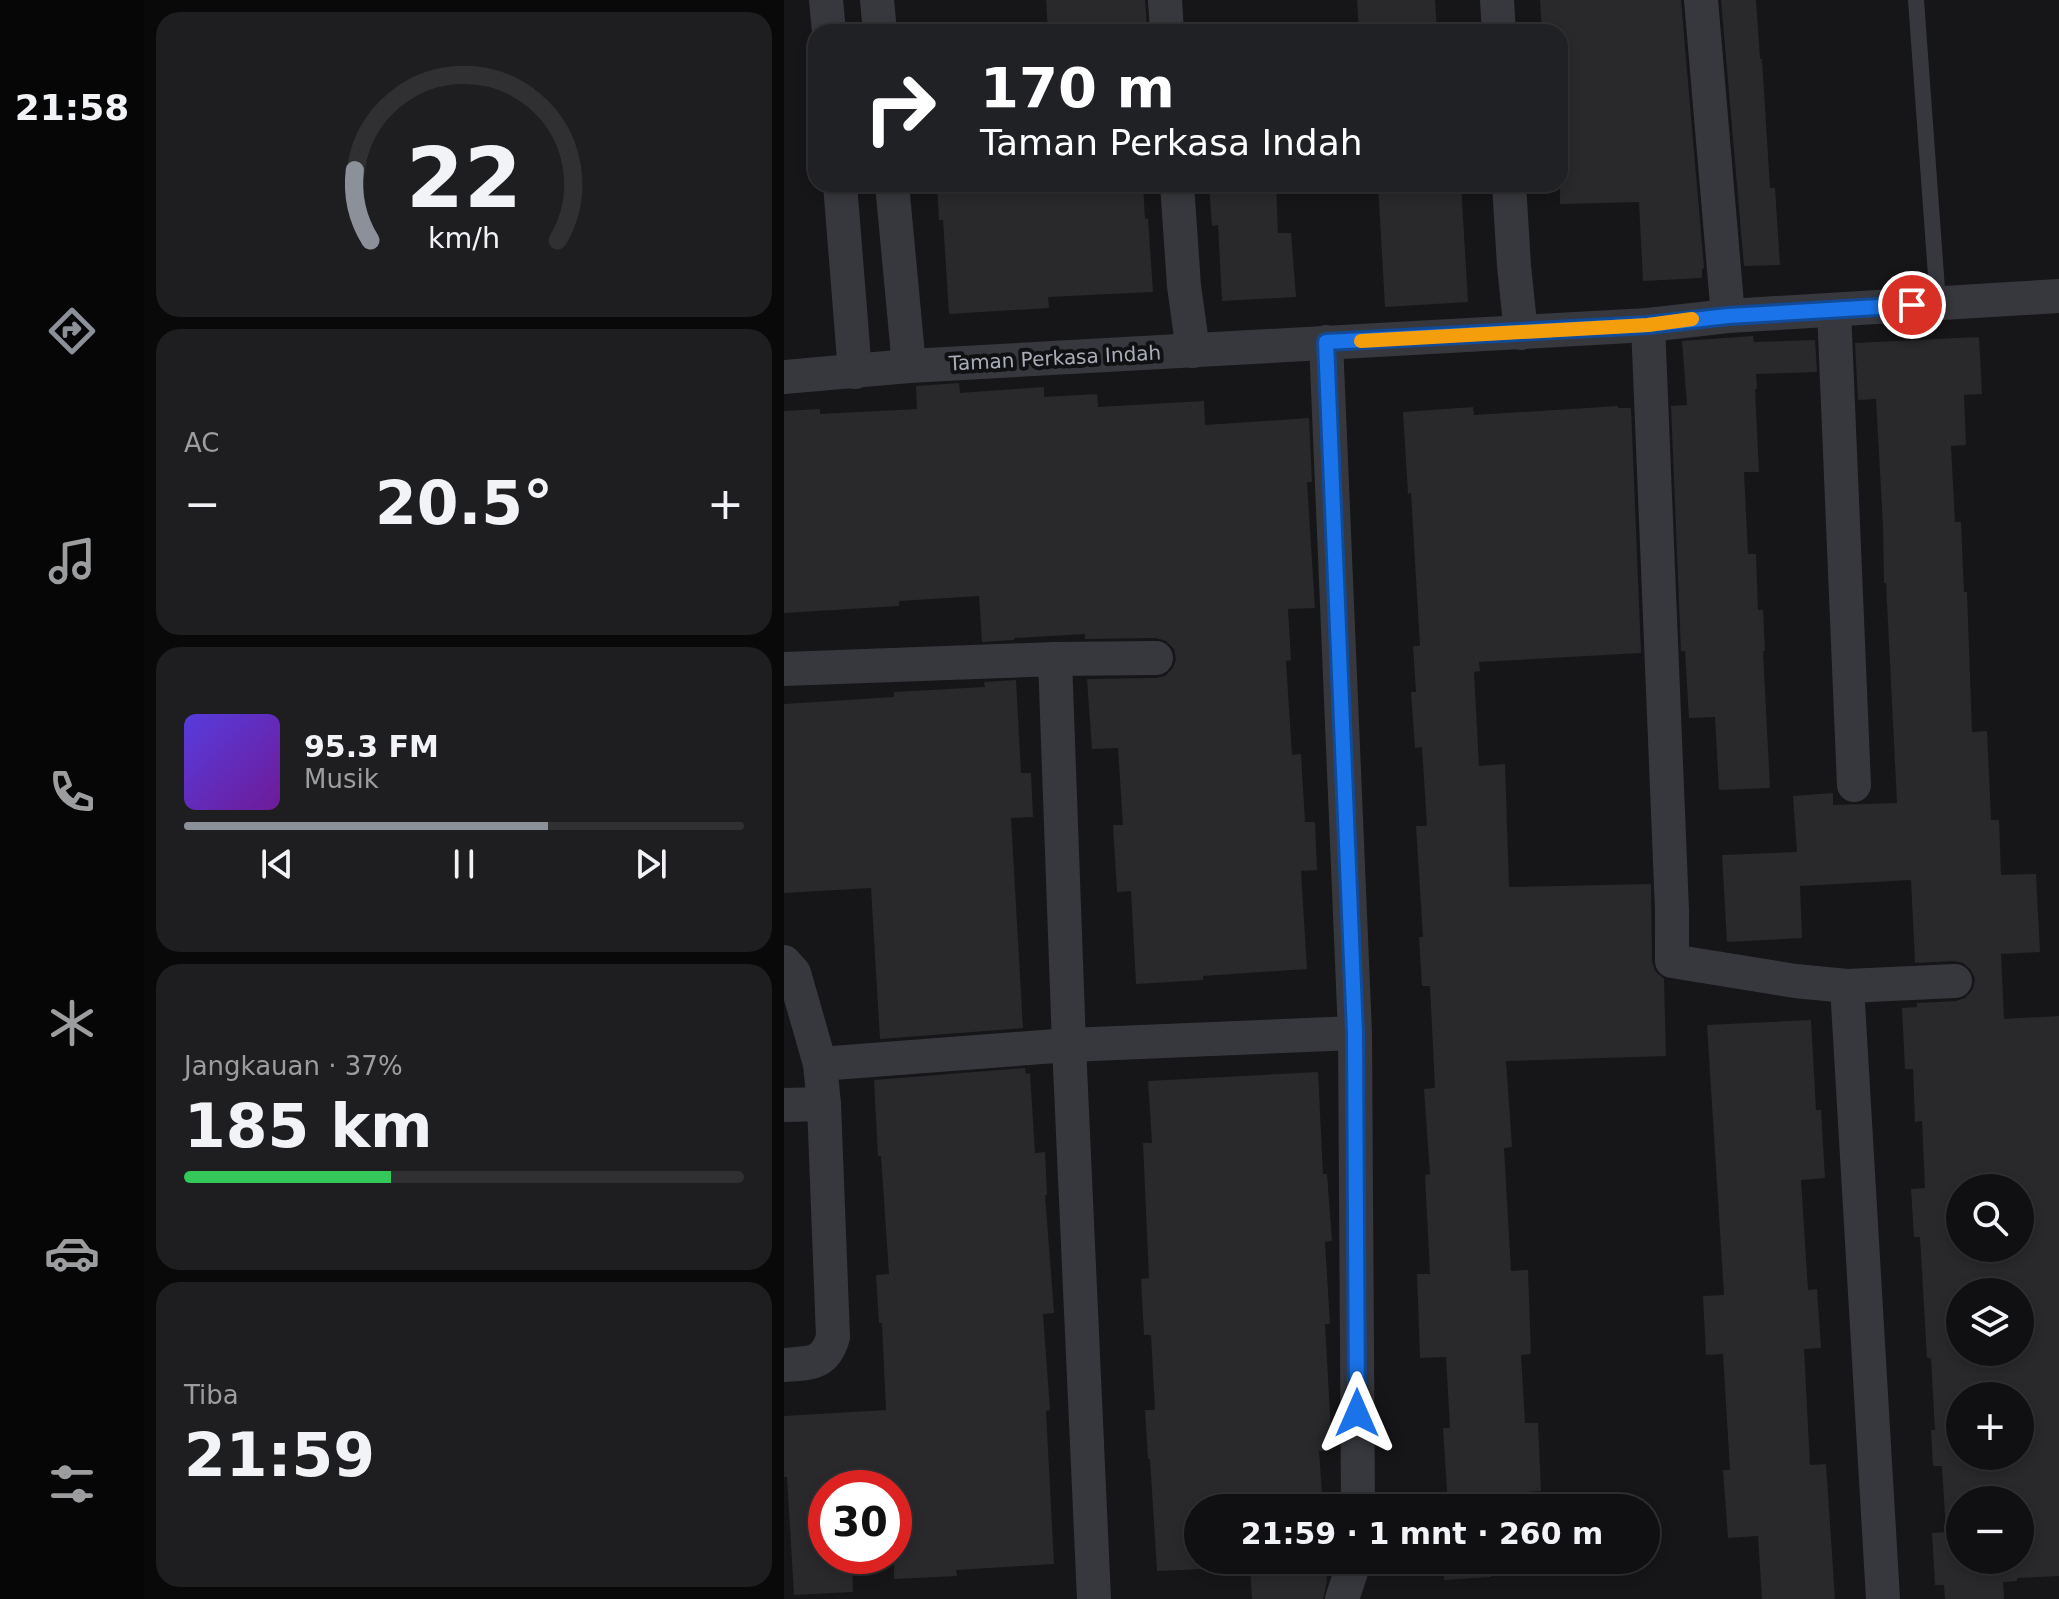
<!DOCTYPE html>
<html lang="id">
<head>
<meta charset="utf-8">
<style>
	:root { --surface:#101012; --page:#1e1e20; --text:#f1f3f6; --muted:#9c9d9f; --line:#303032; --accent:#8c9099 }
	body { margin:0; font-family:"DejaVu Sans",sans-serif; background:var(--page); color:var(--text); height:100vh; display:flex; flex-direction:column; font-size:30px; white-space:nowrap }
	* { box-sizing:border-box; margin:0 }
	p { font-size:26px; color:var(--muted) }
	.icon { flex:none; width:44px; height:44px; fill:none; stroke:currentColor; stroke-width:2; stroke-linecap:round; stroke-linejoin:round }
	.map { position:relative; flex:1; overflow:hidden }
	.drawer { display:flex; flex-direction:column; gap:12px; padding:12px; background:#09090a; width:640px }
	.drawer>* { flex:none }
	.banner { position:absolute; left:24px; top:24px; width:760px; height:168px; border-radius:24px; box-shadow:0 4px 12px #0003,0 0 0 2px var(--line); background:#202124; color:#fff; overflow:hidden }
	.controls { position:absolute; left:1162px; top:1174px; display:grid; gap:16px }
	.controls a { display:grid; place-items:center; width:88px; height:88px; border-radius:50%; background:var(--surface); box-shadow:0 4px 12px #0003,0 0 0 2px var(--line); font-size:40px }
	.speed { position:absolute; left:24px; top:1470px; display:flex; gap:16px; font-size:40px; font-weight:700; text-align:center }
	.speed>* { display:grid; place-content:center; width:104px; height:104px; border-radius:50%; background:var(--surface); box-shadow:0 4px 12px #0003,0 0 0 2px var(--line); line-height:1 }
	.speed .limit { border:12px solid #d22; background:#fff; color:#111 }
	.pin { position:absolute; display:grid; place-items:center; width:68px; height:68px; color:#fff; margin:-34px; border:4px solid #fff; border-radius:50%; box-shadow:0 2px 8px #0007 }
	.me { position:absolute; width:88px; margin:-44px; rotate:0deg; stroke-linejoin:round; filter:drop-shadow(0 0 6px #0008) }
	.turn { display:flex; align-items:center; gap:28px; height:168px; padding:0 40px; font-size:36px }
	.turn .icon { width:104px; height:104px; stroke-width:2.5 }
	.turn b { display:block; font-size:56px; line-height:68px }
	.big { font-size:60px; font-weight:600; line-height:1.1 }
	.drawer .widget { flex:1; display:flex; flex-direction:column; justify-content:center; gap:12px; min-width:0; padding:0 28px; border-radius:24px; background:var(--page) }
	.drawer .dial { align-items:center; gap:0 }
	.dial svg { height:208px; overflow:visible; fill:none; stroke:var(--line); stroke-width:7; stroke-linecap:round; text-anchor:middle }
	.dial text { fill:var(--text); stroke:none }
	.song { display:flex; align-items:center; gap:24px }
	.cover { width:96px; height:96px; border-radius:12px; background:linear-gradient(135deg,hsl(250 70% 55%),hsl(280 70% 35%)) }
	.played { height:8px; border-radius:4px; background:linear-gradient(90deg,var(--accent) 65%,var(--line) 65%) }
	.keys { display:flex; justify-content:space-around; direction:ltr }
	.heat { display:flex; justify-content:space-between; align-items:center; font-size:44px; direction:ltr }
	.charge { height:12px; border-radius:6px; background:linear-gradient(90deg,#34c759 37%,var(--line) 0) }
	.trip { position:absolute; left:400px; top:1494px; width:476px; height:80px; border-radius:40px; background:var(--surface); box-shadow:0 4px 12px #0003,0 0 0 2px var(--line); font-weight:600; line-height:80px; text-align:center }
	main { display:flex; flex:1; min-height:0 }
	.tabs { display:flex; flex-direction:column; width:144px; justify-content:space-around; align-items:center; background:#060607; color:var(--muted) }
	.tabs .icon { width:56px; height:56px }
	.tabs .current { color:var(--accent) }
	.tabs b { font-size:36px; color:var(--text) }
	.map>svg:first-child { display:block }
</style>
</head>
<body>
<main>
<nav class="tabs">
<b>21:58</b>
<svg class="icon current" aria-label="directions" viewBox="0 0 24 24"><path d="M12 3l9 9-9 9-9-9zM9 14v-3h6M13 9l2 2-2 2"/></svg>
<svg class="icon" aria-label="music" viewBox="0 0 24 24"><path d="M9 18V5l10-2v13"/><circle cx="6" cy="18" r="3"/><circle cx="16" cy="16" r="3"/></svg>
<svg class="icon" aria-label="phone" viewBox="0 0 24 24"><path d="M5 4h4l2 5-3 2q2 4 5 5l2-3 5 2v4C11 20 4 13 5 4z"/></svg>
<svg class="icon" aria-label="climate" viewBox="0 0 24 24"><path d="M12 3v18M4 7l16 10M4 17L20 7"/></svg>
<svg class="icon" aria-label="car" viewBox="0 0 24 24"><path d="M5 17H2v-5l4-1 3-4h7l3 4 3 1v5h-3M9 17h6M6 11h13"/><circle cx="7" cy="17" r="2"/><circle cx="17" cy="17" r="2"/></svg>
<svg class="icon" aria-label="filters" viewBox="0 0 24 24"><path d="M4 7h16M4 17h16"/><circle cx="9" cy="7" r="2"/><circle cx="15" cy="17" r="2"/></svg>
</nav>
<section class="drawer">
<div class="widget dial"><svg viewBox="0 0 100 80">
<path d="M14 69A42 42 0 1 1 86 69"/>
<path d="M14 69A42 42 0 0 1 8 42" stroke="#8c9099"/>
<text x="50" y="56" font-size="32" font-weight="700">22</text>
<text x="50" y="72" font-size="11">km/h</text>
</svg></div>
<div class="widget"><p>AC</p>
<div class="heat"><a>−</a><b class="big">20.5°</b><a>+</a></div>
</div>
<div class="widget">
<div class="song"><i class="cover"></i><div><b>95.3 FM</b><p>Musik</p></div></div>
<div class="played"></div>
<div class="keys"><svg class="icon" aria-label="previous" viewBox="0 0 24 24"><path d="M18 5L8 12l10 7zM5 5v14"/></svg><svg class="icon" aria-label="pause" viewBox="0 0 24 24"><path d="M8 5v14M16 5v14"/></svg><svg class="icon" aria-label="next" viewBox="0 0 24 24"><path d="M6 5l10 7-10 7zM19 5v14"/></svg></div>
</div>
<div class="widget"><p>Jangkauan · 37%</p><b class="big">185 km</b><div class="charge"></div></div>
<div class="widget"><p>Tiba</p><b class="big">21:59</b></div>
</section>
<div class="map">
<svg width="1275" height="1599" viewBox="0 0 1275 1599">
	<rect width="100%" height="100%" fill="#161618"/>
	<g fill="#29292c" fill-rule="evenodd">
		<path d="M262,0H361L363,27L264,32Z"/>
		<path d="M573,0H651L653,32H575Z"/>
		<path d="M756,0H897L920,268L918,269V278L859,281L855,202L776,204V32H758Z"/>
		<path d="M937,0H972L976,59H978L986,188H991L996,265L960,266Z"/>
		<path d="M153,184H359L361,219L364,218L369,292L264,297L265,308L165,314L159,220H155Z"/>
		<path d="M425,184H492L494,233H507L512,297L438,301L434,225L428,226Z"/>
		<path d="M594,184H677L684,302L601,307Z"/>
		<path d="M969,336L970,342L1031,340L1033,372L972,374L973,389H971L975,472H960L964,554H972L974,610H979L981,651H979L986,788L935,790L931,717L905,718L901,651H897L887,406L903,405L898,341Z"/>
		<path d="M1195,337L1198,394L1180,395L1182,445L1167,446L1171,522H1177L1180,592H1183L1188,732L1203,731L1207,820H1215L1217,875L1252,874L1256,952L1217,954L1220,1019L1275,1016V1576L1233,1578V1581L1219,1582L1220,1599H1161L1160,1585H1151L1148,1533L1162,1532L1158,1466H1149L1147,1430H1151L1147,1358H1143L1136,1237H1130L1127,1189L1141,1188L1138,1121L1131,1122L1129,1069H1121L1118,1008L1133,1007V1003L1172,1001L1181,998L1189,989L1191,979L1187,970L1179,963L1170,961L1131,963L1127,880L1016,886L1018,938L943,942L938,855L1013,852L1009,796L1049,793V805L1113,803L1102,583H1100L1099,526L1092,399L1074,400L1071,343ZM1176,1188H1236V1248H1176ZM1176,1292H1236V1352H1176ZM1176,1396H1236V1456H1176ZM1176,1500H1236V1560H1176Z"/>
		<path d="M175,383L176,393L260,387V397L313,394L314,407L420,401L421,425L525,418L528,482H523L531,608L504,609L507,660L502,661L508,755L517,754L521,822H531L533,870L517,871L523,969L419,976V980L352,984L347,891L333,892L329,825H339L334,748L308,749L303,679L372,678L381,676L389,668L392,659L390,649L382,641L372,638L301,639V634L230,638V640L198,642L195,596L115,601V606L0,613V411L36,409V414L133,409L132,386Z"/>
		<path d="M834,406V408H847L857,653L695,662L696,671L690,672L695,766L721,764L725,887L867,884L868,961L871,971L880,979L882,1056L722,1061L728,1147L720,1148L727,1271L744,1270L747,1354L737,1355L741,1423H754L757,1491L702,1494V1508H656L664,1506L659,1428H666L662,1357L636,1358L633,1274H646L641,1175L646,1174L640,1089L651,1088L646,986H638L635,937H639L632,826H643L638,747L631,748L627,692H632L629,646H636L627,493L624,494L619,412L689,407L690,415Z"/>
		<path d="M232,680L237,773H247L249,817L227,818L239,1028L96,1039L87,888L0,893V704L110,697V692L201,687L200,682Z"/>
		<path d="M1027,1020L1032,1110H1037L1041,1178L1017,1180L1024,1290L1033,1289L1037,1348L1020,1349L1026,1465L1042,1464L1051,1599H978L974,1536L944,1538L939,1470H946L939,1354L922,1355L919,1296L940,1295L923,1025Z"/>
		<path d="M241,1068L242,1074L246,1073L251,1153L261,1152L263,1195H261L270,1313L259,1314L266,1410L262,1411L270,1564L172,1570L173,1576L110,1579V1488H42V1556H68L69,1592L10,1595L3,1477H0V1416L102,1410L98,1323H95L92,1275L105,1274L97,1156H94L90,1080Z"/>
		<path d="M534,1072L539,1174H543L548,1241L541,1242L546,1324H541L548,1450L535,1451L539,1508H414V1560H542L543,1581L539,1599H468L466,1567L373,1571L366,1459H364L361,1410H371L367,1335H360L357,1279L365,1278L359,1143H368L364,1081Z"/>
		<path d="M659,1560H706L707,1577L660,1580Z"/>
	</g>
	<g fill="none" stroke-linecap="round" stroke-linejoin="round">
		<path stroke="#37383d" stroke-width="16" d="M1132,0L1154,303"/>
		<g stroke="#37383d" stroke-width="34">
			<path d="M42,0L45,32"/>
			<path d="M93,0L96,32"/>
			<path d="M381,0L383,32"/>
			<path d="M713,0L715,32"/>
			<path d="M917,0L944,316"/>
			<path d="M56,184L71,372"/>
			<path d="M108,184L125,366"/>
			<path d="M393,184L400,286L409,351"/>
			<path d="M725,184L730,266L737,333"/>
			<path d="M1050,310L1070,785"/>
			<path d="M864,325L888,910V961L1011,981L1063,986L1099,1599"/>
			<path d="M542,342L571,1033L574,1508"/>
			<path d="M0,377L125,366L864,325L944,316L1275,296"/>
			<path d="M271,659L372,658"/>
			<path d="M0,669L271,659L285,1045L310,1599"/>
			<path d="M0,962L10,973L36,1064"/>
			<path d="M1063,986L1171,981"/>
			<path d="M0,1105L40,1104"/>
			<path d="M0,1365C26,1363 41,1365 49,1337L40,1104L36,1064L285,1045L571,1033"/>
			<path d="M558,1599L571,1560"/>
		</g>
	</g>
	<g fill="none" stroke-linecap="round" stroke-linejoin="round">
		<defs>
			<path id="route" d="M573,1413L571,1033L542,342L864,325L944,316L1128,305"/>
		</defs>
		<use href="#route" stroke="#114b97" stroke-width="20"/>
		<use href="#route" stroke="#1a73e8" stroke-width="14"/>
		<path stroke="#f59e0b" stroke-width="14" d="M577,341L864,325L908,319"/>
	</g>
	<g text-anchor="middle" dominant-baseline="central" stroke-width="8" stroke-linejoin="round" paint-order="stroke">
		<g font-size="20" fill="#a8adb8" stroke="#111113">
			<text transform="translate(271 358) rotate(-3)">Taman Perkasa Indah</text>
		</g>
	</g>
</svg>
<div class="controls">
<a><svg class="icon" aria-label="search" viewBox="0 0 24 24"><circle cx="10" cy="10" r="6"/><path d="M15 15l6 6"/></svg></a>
<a><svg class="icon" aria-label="layers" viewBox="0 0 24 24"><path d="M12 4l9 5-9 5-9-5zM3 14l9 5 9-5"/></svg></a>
<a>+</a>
<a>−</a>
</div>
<div class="speed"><div class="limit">30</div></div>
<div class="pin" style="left:1128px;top:305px;background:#d93025"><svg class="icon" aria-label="arrive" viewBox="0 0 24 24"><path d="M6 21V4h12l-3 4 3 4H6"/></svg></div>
<svg class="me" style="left:573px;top:1413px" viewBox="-20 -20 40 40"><path d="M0-17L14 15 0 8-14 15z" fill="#1a73e8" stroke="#fff" stroke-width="4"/></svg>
<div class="trip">21:59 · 1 mnt · 260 m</div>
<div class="banner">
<div class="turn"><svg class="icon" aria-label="right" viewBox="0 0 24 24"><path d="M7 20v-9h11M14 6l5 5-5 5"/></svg><div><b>170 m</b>Taman Perkasa Indah</div></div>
</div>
</div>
</main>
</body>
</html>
